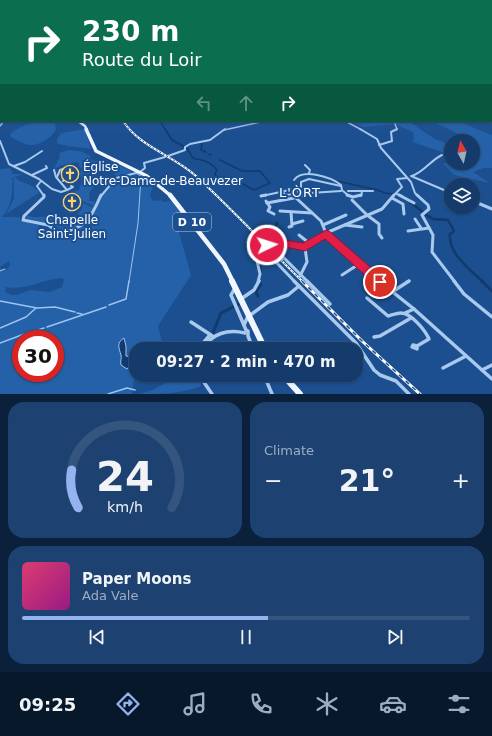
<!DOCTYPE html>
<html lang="en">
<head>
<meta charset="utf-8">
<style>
	:root { --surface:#143b6b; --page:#1d4271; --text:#f1f3f6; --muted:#9dadc1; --line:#33557e; --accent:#95b2f1 }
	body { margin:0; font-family:"DejaVu Sans",sans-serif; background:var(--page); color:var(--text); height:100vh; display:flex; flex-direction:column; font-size:15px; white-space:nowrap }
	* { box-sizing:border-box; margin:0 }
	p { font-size:13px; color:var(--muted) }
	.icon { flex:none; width:22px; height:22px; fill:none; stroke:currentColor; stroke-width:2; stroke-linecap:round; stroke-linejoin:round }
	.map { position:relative; height:394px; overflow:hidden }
	.drawer { display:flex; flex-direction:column; gap:8px; padding:8px; background:#0b203b; flex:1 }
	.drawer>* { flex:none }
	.top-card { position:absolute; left:0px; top:0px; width:492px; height:122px; box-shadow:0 1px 3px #0004,0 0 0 1px var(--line); background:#0b6e4f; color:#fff; overflow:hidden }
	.needle { width:26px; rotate:352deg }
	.buttons { position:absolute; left:444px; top:134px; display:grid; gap:8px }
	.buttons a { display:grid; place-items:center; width:36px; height:36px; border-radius:50%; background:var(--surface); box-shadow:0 1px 3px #0004,0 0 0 1px var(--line); font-size:20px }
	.speed { position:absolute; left:12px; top:330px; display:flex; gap:8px; font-size:20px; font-weight:700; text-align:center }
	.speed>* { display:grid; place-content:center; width:52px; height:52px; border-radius:50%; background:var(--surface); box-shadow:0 1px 3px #0004,0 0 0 1px var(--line); line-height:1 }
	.speed .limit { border:6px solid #d22; background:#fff; color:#111 }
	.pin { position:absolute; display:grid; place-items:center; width:34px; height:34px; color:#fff; margin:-17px; border:2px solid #fff; border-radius:50%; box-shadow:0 1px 4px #0007 }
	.me { position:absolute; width:44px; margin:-22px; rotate:86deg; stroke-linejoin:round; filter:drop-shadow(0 0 3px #0008) }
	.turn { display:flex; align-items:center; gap:14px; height:84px; padding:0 16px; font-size:18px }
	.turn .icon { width:52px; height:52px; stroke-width:2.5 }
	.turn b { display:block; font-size:28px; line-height:34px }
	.lanes { display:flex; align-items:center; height:38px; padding:0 16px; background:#0003; justify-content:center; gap:20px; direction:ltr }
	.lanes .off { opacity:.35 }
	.big { font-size:30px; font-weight:600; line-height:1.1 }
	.drawer .tile { flex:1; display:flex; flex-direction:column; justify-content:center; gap:6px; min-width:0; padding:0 14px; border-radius:16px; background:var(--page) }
	.drawer .dial { align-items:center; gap:0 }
	.dial svg { height:104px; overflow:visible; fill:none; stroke:var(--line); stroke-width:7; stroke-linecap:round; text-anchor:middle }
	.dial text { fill:var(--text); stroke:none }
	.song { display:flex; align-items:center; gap:12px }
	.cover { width:48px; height:48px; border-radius:6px; background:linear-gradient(135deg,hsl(340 70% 55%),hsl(310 70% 35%)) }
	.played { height:4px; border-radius:2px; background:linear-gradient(90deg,var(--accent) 55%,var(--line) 55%) }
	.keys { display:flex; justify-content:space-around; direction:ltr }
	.heat { display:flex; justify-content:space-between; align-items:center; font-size:22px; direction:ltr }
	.drawer .tiles { flex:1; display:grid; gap:8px; grid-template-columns:1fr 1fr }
	.tile:last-child { grid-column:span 2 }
	.trip { position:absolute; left:129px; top:342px; width:234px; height:40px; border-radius:16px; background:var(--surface); box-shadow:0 1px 3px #0004,0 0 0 1px var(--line); font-weight:600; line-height:40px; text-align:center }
	.dock { display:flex; height:64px; justify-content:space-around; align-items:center; background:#08182b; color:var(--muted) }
	.dock .icon { width:28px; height:28px }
	.dock .selected { color:var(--accent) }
	.dock b { font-size:18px; color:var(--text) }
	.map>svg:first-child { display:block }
</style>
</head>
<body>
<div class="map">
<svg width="492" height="394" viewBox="0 0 492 394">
	<rect width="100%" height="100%" fill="#1b4f8f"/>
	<g fill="#2461a8" fill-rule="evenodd">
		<path d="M45,121H54L56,129C52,138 39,146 29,145C24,144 16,140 11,137L10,134C19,126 35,120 47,123Z"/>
		<path d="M350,121H408L435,139L451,145V159C443,149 424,148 412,141L414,139L413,132L395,124L364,127Z"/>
		<path d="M432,121H457L492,135V168H484L473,172L490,183L454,175L443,163H473V141H464C458,130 442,128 432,121Z"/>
		<path d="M85,129L91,149C81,147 65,147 57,143V139L61,133Z"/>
		<path d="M69,150L80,151L91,156L90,158L93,161H97V174L93,188L89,193L90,195L89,199L90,201H95L94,206L76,198L79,202L74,206L76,208L75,211L69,213L68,208L61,206L70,198H73L71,196L73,192L79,190L82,181L80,173L82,169L79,166V163L76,162L59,166L54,170L60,156L59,153Z"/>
		<path d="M110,162L116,163L133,172L116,176L109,164Z"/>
		<path d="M10,168L13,174H23L15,177L18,180L32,186L40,192L6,214L14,199V178H10L13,179C12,192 12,207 2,217H20L21,221L39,225V231L47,230L50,227L61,238C69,232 80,231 87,223C94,216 95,209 99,201C111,177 131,166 153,185L150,196L153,201L161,200L162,202L173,201L185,219L176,222L191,275L158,326L164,349H136V364L132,394H0V268L6,270L10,265L9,261L0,267V169ZM60,278L64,279L62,287L50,292L30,290L17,295H12L5,292L6,287C23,291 43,280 60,278ZM21,339H55V373H21Z"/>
		<path d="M83,203L94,208C89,224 76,228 62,232L55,229L65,226L54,228L25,221L24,218L26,215C37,220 50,214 62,216L55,220L56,224C67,228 74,221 82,215L77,214L82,209Z"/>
		<path d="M172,375H185L189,381L199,378L201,386C180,394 163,394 139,394L153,390L158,387L173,380L171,376Z"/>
	</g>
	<path fill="#123a6d" stroke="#9cc4f0" d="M124,338L126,346V356L133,357L135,359L127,369L121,365C120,361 122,358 121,355C119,348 116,343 124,338Z"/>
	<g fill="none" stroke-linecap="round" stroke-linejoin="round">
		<g stroke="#9cc4f0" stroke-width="1">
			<path d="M0,271L5,269"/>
			<path d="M129,282L138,223L141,176L137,174"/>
		</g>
		<g stroke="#9cc4f0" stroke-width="1.5">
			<path d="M0,301L37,308L55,307L75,312"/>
			<path d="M109,305L126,299L129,281"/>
			<path d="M77,313L82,314"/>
			<path d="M47,327L106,307"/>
			<path d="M0,328L26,317L36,308"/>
			<path d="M35,331L44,328"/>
			<path d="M0,343L27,333"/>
			<path d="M108,394L127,388L135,390"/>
		</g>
		<g stroke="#123a6d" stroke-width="1.5">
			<path d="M160,121L172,140L185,147"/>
			<path d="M202,143L201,150L206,152"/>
			<path d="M187,148L193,158C203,161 211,161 217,170L215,174L216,176L241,183L254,190L270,183L260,171H242L220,160"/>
			<path d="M209,154L211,155"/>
			<path d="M337,181L373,189"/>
			<path d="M375,189L385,193L394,194"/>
		</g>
		<g stroke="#123a6d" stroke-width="2.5">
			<path d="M410,202L423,212"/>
			<path d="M425,214L433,219L448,220L454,231"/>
			<path d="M277,223L273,234L279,244"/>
			<path d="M453,232L450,234C448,254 470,269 483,282"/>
			<path d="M259,257L261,272"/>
			<path d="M262,257L267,255"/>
		</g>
		<g stroke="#123a6d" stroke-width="3">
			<path d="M482,281L492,291"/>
			<path d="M258,296L256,292L261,284"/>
			<path d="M212,335L221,313L239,304"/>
		</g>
		<g stroke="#a9c9ee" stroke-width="1.5">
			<path d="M251,121L257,122"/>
			<path d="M345,121L362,130"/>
			<path d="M395,124L397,129L396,130"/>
			<path d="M0,126L4,121"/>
			<path d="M224,130L265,121"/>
		</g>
		<g stroke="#a9c9ee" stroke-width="2">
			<path d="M360,129L377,139L381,148L411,182L415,193L418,196"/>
			<path d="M0,141L9,164L39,179L52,189L61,192L67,190L56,177L54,170"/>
			<path d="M379,145L392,141L391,132L397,129"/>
			<path d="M168,156L185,150V147L190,144L210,140L225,129"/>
			<path d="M305,165L310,170L309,173"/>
			<path d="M14,166L25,162L42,151"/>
			<path d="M140,172L145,168L144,163L165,157"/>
			<path d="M32,175L47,168L46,166"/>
			<path d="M67,175H76"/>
			<path d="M411,176L451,193"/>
			<path d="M412,176C424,172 431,160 442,155"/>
			<path d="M57,177L60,170L66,168L68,173L63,181"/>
			<path d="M294,180C303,168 331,177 341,185L342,190"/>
			<path d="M41,181L37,186L44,196"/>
			<path d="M67,190L73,187L71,186"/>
			<path d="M297,190L301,187V182L309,179L341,186"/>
			<path d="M343,191L349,196"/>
			<path d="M348,191H373"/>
			<path d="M283,192L285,195L293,194"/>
			<path d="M397,194L402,196"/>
			<path d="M101,196L116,178L140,172"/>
			<path d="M262,196L294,189L297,190L300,195"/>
			<path d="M300,196L310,193L341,191"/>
			<path d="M361,196L362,192"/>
			<path d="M393,196L402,187L397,179L407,178"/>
		</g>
		<g stroke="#a9c9ee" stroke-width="3">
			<path d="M44,195V197L24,216L23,220L48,225L60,233C87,228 91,218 101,195"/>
			<path d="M347,195L353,197L361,195"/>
			<path d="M399,195L414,203"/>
			<path d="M417,195L428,205L429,209L422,215L433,235L432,252L455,282"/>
			<path d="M261,196L266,195"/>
			<path d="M296,197L303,195"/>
			<path d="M296,198L321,221L326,233"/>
			<path d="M392,198L403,204L404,214"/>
			<path d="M352,200L367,215L379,224V234L382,238"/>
			<path d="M266,201L270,207L268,211L274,214"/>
			<path d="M473,201L492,209"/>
			<path d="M267,203L294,198"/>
			<path d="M280,211L312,213"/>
			<path d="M415,219L421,228"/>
			<path d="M292,224L303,221"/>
			<path d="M323,225L346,215"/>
			<path d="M345,225L362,227"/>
			<path d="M289,227L292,226L291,212"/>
			<path d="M408,231L429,228"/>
			<path d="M326,233L381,282"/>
			<path d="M299,235L309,243"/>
			<path d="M267,245L274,247L285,244L305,248L326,233L382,209L394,195"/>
			<path d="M273,247L308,282"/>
			<path d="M276,262L295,282"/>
			<path d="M342,275L359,264"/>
			<path d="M300,276L307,262L305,248"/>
			<path d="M258,282L260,274L255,252L257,249L264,247"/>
			<path d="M407,282L409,281"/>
		</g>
		<g stroke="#a9c9ee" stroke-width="3.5">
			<path d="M294,281L356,343L374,370L380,375L396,381L409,394"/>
			<path d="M307,281L330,304"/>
			<path d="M379,281L414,309L492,379"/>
			<path d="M454,281L464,294L492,317"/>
			<path d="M235,288L231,295L246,330L248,331V336L253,349"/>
			<path d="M392,292L409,281"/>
			<path d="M367,298L388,316C392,315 397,313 401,313C411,313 425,330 429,339L417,346"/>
			<path d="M241,299L254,290L259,281"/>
			<path d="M405,313L414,309"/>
			<path d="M249,316L268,302L288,295L299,286"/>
			<path d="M191,322L214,337"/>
			<path d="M244,325L248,316"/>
			<path d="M374,337L380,336L411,318"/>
			<path d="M413,345L417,346V349L412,347Z"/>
			<path d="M198,349L210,335"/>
			<path d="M203,349C212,333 228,329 245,333"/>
			<path d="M443,368L466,356"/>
			<path d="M482,370L492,365"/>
			<path d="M199,375L212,394"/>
			<path d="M264,375L272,394"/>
		</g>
		<path stroke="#f0f6ff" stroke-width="2.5" d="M78,121L85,126L87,130"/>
		<path stroke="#f0f6ff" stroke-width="3.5" d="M86,129L96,151L147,176L171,196"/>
		<path stroke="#f0f6ff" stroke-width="4.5" d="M170,195L224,264L233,282"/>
		<g stroke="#f0f6ff" stroke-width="6">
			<path d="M232,281L265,349"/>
			<path d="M283,375L300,394"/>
		</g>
		<defs>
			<path id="rail-far1" d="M123,121C141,148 173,155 196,176C233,210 267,247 303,282"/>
			<path id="rail" d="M302,281L362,341L420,394"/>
		</defs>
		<use href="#rail-far1" stroke="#fff" stroke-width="2"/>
		<use href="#rail" stroke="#fff" stroke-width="3"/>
		<use href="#rail-far1" stroke="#1b4f8f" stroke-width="1" stroke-dasharray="2" stroke-linecap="butt"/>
		<use href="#rail" stroke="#1b4f8f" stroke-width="1.5" stroke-dasharray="4.5" stroke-linecap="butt"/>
		<path stroke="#a9c9ee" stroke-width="3" d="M276,262L282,259"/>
	</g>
	<linearGradient id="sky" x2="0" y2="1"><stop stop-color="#0f2b4f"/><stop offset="0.58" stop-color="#39639b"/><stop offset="1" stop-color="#39639b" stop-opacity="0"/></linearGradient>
	<rect width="492" height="134" fill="url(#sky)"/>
	<path fill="#e11d48" stroke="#92132f" d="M326,230L329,231L384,279L386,282L384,285L380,287L376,285L325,239L305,251L285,247L274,251L264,248L262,245L264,242L270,241L275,243L285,240L303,243Z"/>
	<defs>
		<symbol id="church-ring" viewBox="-11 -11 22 22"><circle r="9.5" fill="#1b4f8f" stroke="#ffd166" stroke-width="1.5"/><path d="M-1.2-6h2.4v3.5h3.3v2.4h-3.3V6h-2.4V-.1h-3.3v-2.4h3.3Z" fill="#ffd166"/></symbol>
	</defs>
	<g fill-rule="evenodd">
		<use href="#church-ring" x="60" y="164" width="20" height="20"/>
		<use href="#church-ring" x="62" y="192" width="20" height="20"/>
	</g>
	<g text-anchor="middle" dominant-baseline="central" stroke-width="4" stroke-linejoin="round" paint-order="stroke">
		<rect fill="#1b4f8f" stroke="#bbcadd" stroke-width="1" x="173" y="213" width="38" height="18" rx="3"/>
		<g font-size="11" font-weight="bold" fill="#fff">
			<text x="192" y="222">D 10</text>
		</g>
		<g font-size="12" fill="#fff" stroke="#1b4f8f" text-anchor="start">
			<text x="83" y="167">Église<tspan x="83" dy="14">Notre-Dame-de-Beauvezer</tspan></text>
			<text x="72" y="220" text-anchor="middle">Chapelle<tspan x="72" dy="14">Saint-Julien</tspan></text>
		</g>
		<g font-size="13" letter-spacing="1" fill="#fff" stroke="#1b4f8f">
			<text x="300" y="192">L'ÒRT</text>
		</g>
	</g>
</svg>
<div class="buttons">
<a><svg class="needle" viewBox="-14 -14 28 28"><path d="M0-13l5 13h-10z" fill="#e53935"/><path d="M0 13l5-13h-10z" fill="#9dadc1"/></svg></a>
<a><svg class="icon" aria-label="layers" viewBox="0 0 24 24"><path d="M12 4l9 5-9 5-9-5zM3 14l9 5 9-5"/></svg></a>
</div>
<div class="speed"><div class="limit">30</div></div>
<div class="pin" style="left:380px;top:282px;background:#d93025"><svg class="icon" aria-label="arrive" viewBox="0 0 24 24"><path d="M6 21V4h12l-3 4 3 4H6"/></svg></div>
<svg class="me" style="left:267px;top:245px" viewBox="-20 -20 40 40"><circle r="17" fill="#e11d48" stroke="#fff" stroke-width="3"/><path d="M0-11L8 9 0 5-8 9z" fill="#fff"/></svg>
<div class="trip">09:27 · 2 min · 470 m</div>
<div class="top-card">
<div class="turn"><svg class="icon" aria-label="right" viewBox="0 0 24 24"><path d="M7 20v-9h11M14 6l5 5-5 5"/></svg><div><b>230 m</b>Route du Loir</div></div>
<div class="lanes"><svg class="icon off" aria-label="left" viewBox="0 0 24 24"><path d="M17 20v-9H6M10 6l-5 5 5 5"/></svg><svg class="icon off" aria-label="ahead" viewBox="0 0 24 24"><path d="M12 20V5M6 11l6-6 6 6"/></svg><svg class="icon" aria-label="right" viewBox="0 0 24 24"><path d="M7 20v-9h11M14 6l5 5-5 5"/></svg></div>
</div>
</div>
<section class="drawer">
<div class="tiles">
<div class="tile dial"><svg viewBox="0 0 100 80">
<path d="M14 69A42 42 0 1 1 86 69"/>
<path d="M14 69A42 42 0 0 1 9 40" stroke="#95b2f1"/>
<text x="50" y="56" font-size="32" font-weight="700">24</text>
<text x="50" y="72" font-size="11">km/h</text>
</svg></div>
<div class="tile"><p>Climate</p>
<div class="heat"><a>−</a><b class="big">21°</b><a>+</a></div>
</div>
<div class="tile">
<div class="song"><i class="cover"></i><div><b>Paper Moons</b><p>Ada Vale</p></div></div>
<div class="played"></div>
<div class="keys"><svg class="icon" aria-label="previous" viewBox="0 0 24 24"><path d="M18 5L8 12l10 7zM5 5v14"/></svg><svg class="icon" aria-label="pause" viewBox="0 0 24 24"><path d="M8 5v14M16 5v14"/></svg><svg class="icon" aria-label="next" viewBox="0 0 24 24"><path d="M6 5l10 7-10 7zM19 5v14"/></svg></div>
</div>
</div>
</section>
<nav class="dock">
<b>09:25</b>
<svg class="icon selected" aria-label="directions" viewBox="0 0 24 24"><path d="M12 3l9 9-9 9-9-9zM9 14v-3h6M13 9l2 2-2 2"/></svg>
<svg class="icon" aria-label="music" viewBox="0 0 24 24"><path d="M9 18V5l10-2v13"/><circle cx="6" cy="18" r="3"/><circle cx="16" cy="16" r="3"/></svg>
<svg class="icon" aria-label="phone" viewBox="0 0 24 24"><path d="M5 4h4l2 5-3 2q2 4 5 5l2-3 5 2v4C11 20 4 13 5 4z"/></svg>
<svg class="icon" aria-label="climate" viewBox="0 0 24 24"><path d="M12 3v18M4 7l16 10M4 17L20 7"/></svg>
<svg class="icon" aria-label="car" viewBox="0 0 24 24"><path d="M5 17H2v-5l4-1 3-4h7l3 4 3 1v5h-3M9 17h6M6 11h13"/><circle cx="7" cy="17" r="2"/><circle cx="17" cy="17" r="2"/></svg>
<svg class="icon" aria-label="filters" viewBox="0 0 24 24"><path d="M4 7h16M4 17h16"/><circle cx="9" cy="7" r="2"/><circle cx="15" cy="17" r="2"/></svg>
</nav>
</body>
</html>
